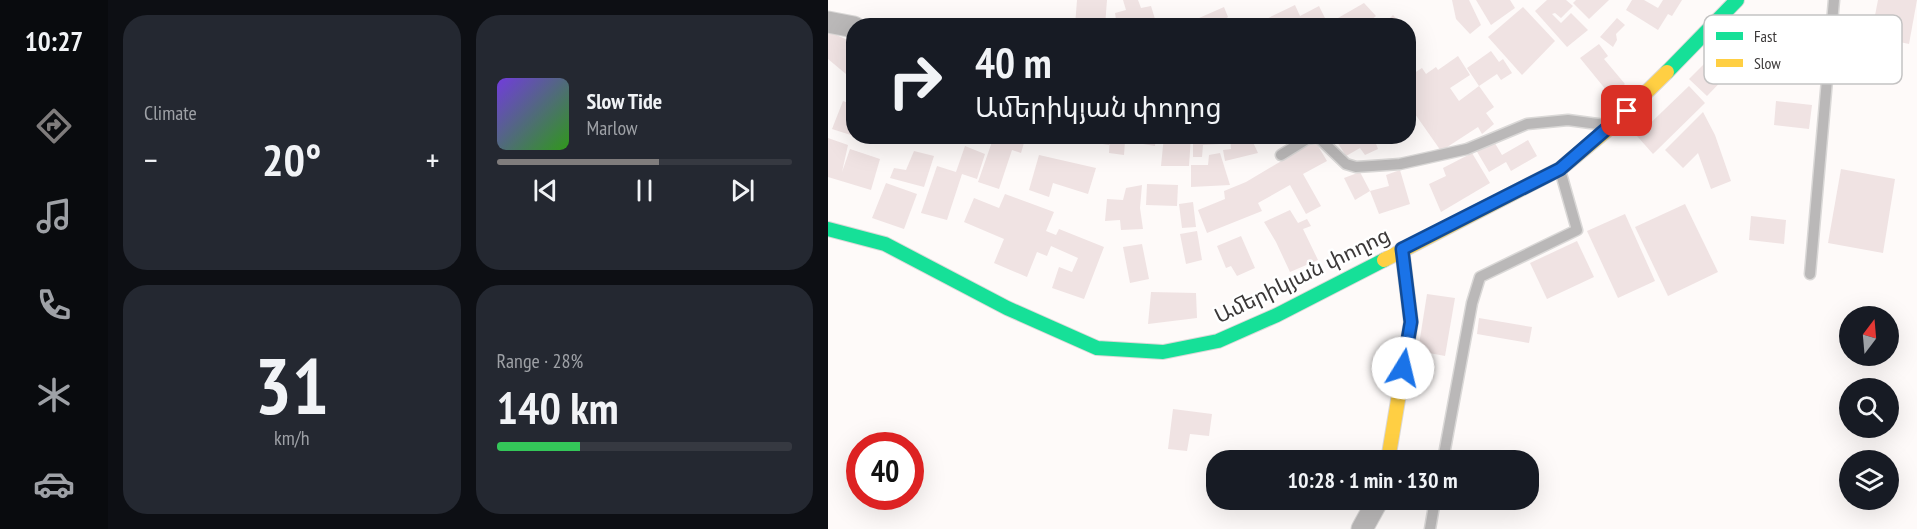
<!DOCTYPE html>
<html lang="en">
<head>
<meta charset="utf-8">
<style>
	:root { --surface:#171b24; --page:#242831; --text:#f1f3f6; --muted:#9ea1a6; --line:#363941; --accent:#7f7c7c }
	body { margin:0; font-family:"PT Sans Narrow","Noto Sans Armenian",sans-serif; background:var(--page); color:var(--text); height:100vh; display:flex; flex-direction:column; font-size:22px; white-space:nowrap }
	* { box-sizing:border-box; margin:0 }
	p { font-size:20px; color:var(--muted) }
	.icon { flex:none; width:33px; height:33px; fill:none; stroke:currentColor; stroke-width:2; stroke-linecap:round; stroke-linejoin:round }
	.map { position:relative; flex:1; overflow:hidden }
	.drawer { display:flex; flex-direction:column; gap:15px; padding:15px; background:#0d0f14; width:720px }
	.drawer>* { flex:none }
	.banner { position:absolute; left:18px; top:18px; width:570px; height:126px; border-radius:24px; box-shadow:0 6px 24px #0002; background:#171b24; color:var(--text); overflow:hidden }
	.needle { width:39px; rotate:16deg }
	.buttons { position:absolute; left:1011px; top:306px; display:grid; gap:12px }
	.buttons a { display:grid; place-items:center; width:60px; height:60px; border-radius:50%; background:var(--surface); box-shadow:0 6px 24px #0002; font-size:30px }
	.speed { position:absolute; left:18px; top:432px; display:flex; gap:12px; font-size:30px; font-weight:700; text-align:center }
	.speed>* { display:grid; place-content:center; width:78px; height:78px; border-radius:50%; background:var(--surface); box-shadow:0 6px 24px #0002; line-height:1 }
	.speed .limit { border:9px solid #d22; background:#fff; color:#111 }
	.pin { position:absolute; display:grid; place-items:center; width:51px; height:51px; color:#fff; margin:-26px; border-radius:12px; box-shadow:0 3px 9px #0006 }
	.me { position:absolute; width:66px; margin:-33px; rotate:9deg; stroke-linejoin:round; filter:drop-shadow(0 0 4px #0008) }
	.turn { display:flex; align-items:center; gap:21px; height:126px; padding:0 30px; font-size:27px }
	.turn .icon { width:78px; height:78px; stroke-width:2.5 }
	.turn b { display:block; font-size:42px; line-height:51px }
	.big { font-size:45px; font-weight:700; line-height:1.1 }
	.drawer .tile { flex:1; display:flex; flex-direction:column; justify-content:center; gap:9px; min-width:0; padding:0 21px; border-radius:24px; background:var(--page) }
	.drawer .dial { align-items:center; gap:0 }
	.dial b { font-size:78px; line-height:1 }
	.song { display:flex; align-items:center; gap:18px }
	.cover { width:72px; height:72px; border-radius:9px; background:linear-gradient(135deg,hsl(260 70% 55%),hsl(110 70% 35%)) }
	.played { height:6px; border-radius:3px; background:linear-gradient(90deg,var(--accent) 55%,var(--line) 55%) }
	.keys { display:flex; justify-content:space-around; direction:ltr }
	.heat { display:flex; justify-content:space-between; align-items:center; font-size:33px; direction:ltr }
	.charge { height:9px; border-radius:4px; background:linear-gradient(90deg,#34c759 28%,var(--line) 0) }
	.drawer .tiles { flex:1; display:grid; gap:15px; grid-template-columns:repeat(2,1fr) }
	.trip { position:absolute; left:378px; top:450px; width:333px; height:60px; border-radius:24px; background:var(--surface); box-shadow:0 6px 24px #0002; font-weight:700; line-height:60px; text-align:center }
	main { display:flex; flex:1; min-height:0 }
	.tabs { display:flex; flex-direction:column; width:108px; justify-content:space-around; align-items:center; background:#090b0e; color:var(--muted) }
	.tabs .icon { width:42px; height:42px }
	.tabs .active { color:var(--accent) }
	.tabs b { font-size:27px; color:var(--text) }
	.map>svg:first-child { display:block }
</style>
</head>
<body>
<main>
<nav class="tabs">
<b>10:27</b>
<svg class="icon active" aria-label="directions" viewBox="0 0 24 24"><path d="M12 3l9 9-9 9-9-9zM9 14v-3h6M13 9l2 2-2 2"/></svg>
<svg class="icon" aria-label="music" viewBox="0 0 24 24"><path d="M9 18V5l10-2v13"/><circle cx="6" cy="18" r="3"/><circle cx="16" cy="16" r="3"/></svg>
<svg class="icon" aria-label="phone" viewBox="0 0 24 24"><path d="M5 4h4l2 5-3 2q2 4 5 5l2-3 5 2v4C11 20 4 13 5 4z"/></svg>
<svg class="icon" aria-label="climate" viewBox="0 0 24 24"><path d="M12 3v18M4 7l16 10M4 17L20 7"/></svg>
<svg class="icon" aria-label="car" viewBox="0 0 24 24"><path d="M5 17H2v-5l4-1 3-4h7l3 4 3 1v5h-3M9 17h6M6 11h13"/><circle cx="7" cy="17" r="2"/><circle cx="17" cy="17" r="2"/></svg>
</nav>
<section class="drawer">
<div class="tiles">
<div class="tile"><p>Climate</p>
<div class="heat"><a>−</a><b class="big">20°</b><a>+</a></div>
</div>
<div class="tile">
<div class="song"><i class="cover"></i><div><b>Slow Tide</b><p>Marlow</p></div></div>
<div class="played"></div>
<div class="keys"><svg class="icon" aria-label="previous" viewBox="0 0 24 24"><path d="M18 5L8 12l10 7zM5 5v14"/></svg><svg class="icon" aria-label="pause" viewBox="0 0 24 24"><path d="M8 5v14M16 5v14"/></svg><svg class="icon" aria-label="next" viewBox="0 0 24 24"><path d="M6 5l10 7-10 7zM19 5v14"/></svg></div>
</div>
<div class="tile dial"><b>31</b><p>km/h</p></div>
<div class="tile"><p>Range · 28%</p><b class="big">140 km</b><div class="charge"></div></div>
</div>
</section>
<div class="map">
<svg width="1089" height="529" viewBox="0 0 1089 529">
	<rect width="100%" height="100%" fill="#fefaf9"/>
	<g fill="#f0e3e3">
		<path d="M249,0H279L277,26H247Z"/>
		<path d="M295,0H310L313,8L323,6L327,19L307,26H289L287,13L298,10Z"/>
		<path d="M624,0H641L653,25L642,34L628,19Z"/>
		<path d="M648,0H682L687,8L663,25Z"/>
		<path d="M719,0H738L745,6L733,18L727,13L724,14L733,23L743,13L760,30L739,47L707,11Z"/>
		<path d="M748,0H781L761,19L745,3Z"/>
		<path d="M804,0H816L830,8L835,0H854L844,16L840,14L830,30L798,10Z"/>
		<path d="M1050,0H1089L1081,44L1043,36Z"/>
		<path d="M536,3L548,16L538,24L540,26H514L510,18Z"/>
		<path d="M467,5L472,16L491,6L498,20L488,26H436L434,21Z"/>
		<path d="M396,7L400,17L394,21L395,26H363L362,22Z"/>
		<path d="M695,7L727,41L694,75L660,37Z"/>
		<path d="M565,15L575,26H554Z"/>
		<path d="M789,18L797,25L788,34L789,40L785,47L772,37Z"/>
		<path d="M0,31L26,43V54L18,74L0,59Z"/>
		<path d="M771,44L780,56L776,59L797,84L783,96L752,58Z"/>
		<path d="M663,51L671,62L675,59L684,73L673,80L669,74L651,86L639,68Z"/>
		<path d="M886,54L903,71L879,96L861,79Z"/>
		<path d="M630,56L642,75L622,88L631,101L651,86L666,107L658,113L666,124L654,134L650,127L613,151L580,104V77L594,68L598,74L608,67L610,70Z"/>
		<path d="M861,86L877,103L825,154L809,136Z"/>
		<path d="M15,101L26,105V136L4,129Z"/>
		<path d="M948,101L984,105L981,129L946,125Z"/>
		<path d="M875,112L887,135L903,181L883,189L870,153L855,168L837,150Z"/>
		<path d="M166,136H198L193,153L184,150L171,189L150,182Z"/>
		<path d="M224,136H282L281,145Z"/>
		<path d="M282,136H328L327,146L297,141L296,155L281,153Z"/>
		<path d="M336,136H363L361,166H333Z"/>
		<path d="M365,136H392V144L375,145L374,157H365Z"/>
		<path d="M404,136H422L430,153L397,161L395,150L403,149L402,137Z"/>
		<path d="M515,136H545L550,149L537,155L532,148L518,156L508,140Z"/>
		<path d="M0,138L20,145L14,172L22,149L52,159L43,190L0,177Z"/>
		<path d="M665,140L674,155L700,140L709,156L683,171L678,162L661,172L648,150Z"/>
		<path d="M487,141L499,161L475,174L493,206L478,214L462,185L430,203L434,211L379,233L370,210L397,199L396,191L418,182Z"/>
		<path d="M137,146L157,154L149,179L134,174L119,220L93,213L109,166L128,172Z"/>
		<path d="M86,151L106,156L96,187L62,178L66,168L78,170Z"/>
		<path d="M392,153L402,185L363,187V165H380L381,155Z"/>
		<path d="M644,153L662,183L613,212L601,184L618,176L615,168Z"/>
		<path d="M211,155L268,168L260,194L225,183L221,197L201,190Z"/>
		<path d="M1013,169L1067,179L1055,253L1000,243Z"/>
		<path d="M572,170L582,204L551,214L542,191L561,186L558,175Z"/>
		<path d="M532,172L542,191L527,200L516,178Z"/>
		<path d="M58,183L89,194L76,229L44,218Z"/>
		<path d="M319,184L350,185L349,206L318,205Z"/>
		<path d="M314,185L312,208L315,229L293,230L292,220L277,221L279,199L295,200L298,188Z"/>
		<path d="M177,194L226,212L218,231L228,235L231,229L276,247L256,299L224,288L231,267L244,272L250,258L223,246L219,256L209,252L199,277L166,263L176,239L136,222L146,198L171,208Z"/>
		<path d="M365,202L368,227L354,228L351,204Z"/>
		<path d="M857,204L890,272L840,296L807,227Z"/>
		<path d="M462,210L470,223L479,219L483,226L475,229L490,260L462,272L448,242L436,222Z"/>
		<path d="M797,214L827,281L790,298L759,231Z"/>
		<path d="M923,216L958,220L956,244L921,240Z"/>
		<path d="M369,231L374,260L358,264L352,234Z"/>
		<path d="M413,236L427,268L409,276L403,266L398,268L389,246Z"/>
		<path d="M749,241L766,277L719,299L702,263Z"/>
		<path d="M314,244L321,279L302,283L295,247Z"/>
		<path d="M323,292L368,293L369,318L320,324Z"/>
		<path d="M599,294L627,298L617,356L590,351Z"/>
		<path d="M651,318L704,327L701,343L649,334Z"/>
		<path d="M345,409L384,414L381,436L362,434L359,451L340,449Z"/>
	</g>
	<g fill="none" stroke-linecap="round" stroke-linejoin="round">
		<defs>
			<g id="lane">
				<path d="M453,155L479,139L490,137L518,164L528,167L544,166L572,164L639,149L699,124L740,120L777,125"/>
				<path d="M982,274L1006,0"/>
				<path d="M615,460L644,303L652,277L749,230L732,170"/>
				<path d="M602,529L607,500"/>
			</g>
			<g id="street">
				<path d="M0,22L26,27"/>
				<path d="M534,529L550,500"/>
			</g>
			<g id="fast">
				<path d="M839,72L909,0"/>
				<path d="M0,229L57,244L179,308L269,348L335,352L390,341L449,315L556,260"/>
			</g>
			<g id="slow">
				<path d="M556,260L732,169L784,126L839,72"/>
				<path d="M560,460L583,322L574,249"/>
			</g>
		</defs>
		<use href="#lane" stroke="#dad8d7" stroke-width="13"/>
		<use href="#street" stroke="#dad8d7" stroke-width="23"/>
		<use href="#fast" stroke="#dad8d7" stroke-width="16"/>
		<use href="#slow" stroke="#dad8d7" stroke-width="16"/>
		<use href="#lane" stroke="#bab8b8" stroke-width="10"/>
		<use href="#street" stroke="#bab8b8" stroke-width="21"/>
		<use href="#fast" stroke="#16e098" stroke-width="14"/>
		<use href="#slow" stroke="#ffcf43" stroke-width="14"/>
	</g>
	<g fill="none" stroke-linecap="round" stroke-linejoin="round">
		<defs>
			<path id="route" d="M575,368L583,322L574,249L732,169L799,111"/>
		</defs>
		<use href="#route" stroke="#114b97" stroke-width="15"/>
		<use href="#route" stroke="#1a73e8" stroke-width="10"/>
	</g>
	<g text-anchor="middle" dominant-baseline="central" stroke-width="5" stroke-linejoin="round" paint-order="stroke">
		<g font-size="21" fill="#3b3838" stroke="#fff">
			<text transform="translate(474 275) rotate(-26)">Ամերիկյան փողոց</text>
		</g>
	</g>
	<rect x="876" y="15" width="198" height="69" rx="9" fill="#fff" stroke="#c4c3c3" stroke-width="1.5"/>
	<rect x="888" y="32" width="27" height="8" fill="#16e098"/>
	<rect x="888" y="59" width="27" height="8" fill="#ffcf43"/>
	<g font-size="16" fill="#3b3838">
		<text x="926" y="42">Fast</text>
		<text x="926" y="69">Slow</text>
	</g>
</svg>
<div class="buttons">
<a><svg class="needle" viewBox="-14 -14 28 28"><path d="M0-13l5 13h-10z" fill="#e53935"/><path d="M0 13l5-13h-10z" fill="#9ea1a6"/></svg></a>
<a><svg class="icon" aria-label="search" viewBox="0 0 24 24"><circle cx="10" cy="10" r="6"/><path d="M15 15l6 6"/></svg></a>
<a><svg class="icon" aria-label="layers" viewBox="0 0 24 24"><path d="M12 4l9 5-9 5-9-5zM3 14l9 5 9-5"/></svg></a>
</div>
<div class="speed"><div class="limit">40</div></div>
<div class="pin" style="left:799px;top:111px;background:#d93025"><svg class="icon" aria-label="arrive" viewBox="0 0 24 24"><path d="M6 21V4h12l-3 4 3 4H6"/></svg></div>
<svg class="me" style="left:575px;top:368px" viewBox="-20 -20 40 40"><circle r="19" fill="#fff"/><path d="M0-13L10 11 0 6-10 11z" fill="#1a73e8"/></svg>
<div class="trip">10:28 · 1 min · 130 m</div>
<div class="banner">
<div class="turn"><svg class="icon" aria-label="right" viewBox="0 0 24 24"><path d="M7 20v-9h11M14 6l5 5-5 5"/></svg><div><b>40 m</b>Ամերիկյան փողոց</div></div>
</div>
</div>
</main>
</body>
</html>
